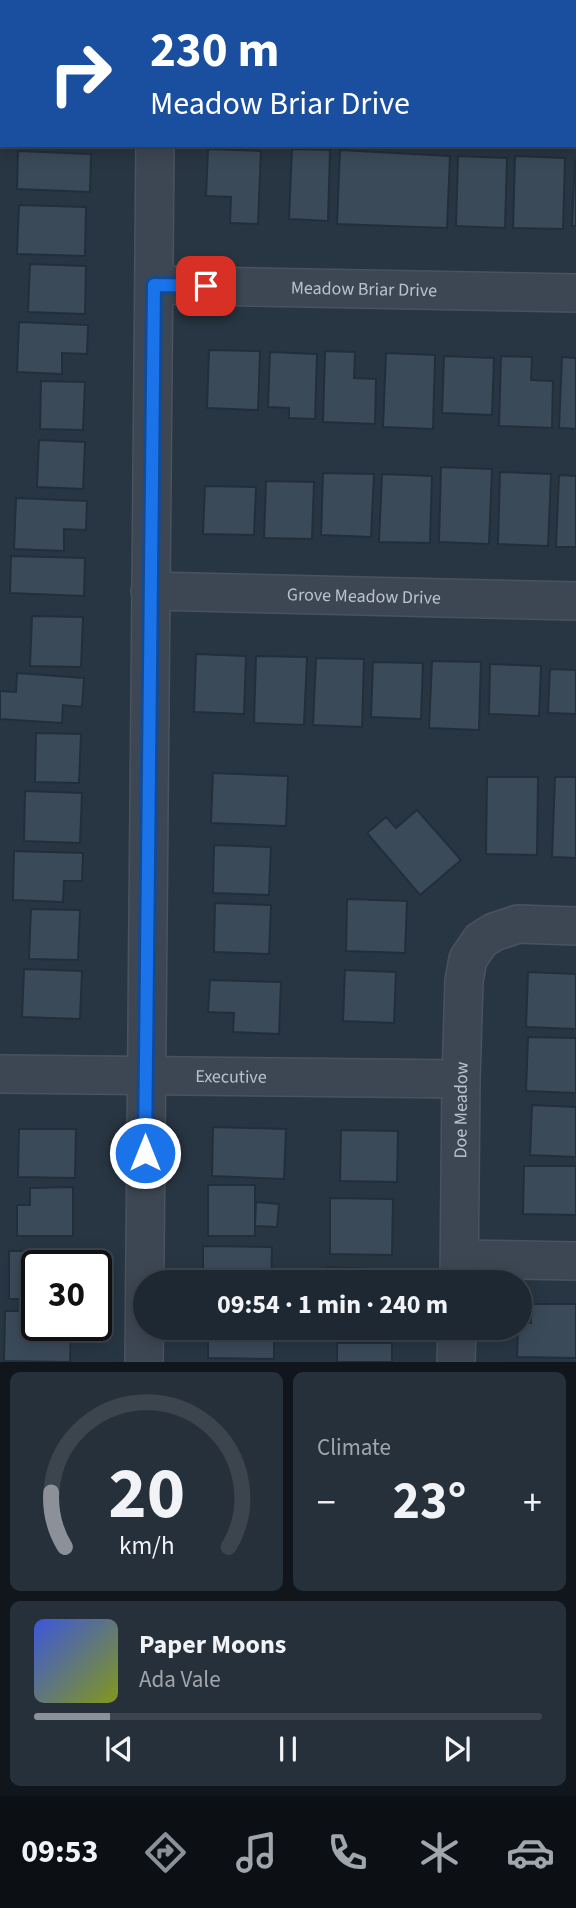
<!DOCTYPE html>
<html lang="en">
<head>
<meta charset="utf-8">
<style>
	:root { --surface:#1e2832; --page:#26303a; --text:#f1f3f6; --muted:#a1a6ac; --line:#3c444d; --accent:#8c9099 }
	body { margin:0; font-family:"Source Sans 3",sans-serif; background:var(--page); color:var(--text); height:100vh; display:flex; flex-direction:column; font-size:26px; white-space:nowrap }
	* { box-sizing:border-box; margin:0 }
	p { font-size:23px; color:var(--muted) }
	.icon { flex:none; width:38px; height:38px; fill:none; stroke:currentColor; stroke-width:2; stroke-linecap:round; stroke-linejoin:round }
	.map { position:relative; height:1362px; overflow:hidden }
	.sheet { display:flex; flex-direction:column; gap:10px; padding:10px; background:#10161c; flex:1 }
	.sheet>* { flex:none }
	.top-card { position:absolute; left:0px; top:0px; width:578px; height:147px; box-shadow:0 4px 18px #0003,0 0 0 2px var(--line); background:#1a4fa0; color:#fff; overflow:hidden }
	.speed { position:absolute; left:21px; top:1250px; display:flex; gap:14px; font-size:35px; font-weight:700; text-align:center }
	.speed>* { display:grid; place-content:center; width:91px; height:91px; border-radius:50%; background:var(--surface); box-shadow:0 4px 18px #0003,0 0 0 2px var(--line); line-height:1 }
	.speed .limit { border:4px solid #111; border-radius:10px; background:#fff; color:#111 }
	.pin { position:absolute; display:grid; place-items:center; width:60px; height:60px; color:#fff; margin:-30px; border-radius:14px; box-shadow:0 4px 10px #0006 }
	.me { position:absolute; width:77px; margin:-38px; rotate:0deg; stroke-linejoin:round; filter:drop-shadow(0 0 5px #0008) }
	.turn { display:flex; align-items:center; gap:24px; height:147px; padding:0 35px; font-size:32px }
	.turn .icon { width:91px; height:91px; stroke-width:2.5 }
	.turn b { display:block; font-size:49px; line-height:60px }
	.big { font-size:52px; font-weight:700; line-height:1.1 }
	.sheet .widget { flex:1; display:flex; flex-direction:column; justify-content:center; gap:10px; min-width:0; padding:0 24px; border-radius:10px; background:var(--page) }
	.sheet .dial { align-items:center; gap:0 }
	.dial svg { height:182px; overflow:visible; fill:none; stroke:var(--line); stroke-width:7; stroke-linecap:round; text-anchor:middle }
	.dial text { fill:var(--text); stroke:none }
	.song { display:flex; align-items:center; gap:21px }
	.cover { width:84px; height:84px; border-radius:10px; background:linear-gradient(135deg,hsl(230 70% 55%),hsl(70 70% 35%)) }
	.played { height:7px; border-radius:4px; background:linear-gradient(90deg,var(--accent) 15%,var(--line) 15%) }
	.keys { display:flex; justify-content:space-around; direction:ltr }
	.heat { display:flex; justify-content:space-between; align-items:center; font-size:38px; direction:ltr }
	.sheet .tiles { flex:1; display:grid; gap:10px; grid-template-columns:1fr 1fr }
	.widget:last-child { grid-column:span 2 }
	.trip { position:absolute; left:133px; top:1270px; width:399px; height:70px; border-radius:35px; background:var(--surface); box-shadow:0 4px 18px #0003,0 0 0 2px var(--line); font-weight:700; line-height:70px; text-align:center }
	.dock { display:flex; height:112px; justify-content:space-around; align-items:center; background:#0c1014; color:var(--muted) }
	.dock .icon { width:49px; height:49px }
	.dock .current { color:var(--accent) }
	.dock b { font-size:32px; color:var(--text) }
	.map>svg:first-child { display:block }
</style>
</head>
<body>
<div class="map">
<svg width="576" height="1362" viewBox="0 0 576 1362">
	<rect width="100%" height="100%" fill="#283643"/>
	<g fill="#3b4a59" stroke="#232e3b" stroke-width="2">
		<path d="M33,0H90L33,2Z"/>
		<path d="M208,149L261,151L258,224L230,223L231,197L206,196Z"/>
		<path d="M292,149L330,150L328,221L289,219Z"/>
		<path d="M340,150L450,156L447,228L337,224Z"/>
		<path d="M18,151L91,154L90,192L17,189Z"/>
		<path d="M458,156L507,158L505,228L456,226Z"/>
		<path d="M515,156L565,158L563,229L513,228Z"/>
		<path d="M575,160H576V226H572Z"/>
		<path d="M19,205L86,207L85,256L17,254Z"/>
		<path d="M30,264L86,266L85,314L28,312Z"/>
		<path d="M19,322L88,325L87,354L62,353V374L17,372Z"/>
		<path d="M209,350L260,351L258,410L207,408Z"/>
		<path d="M325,351L355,352L354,378L376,379L375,424L323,422Z"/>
		<path d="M270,352L317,354L315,419L289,418V408L268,407Z"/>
		<path d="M386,353L435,355L433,429L383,427Z"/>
		<path d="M444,356L494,358L492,415L442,413Z"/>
		<path d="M501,356L532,357L531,380L553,381L552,428L499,426Z"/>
		<path d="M562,357L576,358V429L559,428Z"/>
		<path d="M41,381L85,382L83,430L40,429Z"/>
		<path d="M39,440L85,442L83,489L37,487Z"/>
		<path d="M441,467L492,469L489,544L439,542Z"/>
		<path d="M500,472L551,474L548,546L498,544Z"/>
		<path d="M323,473L374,474L371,537L321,535Z"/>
		<path d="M382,474L432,476L430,543L379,542Z"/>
		<path d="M559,475L576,476V547H556Z"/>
		<path d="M266,481L314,482L312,539L264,538Z"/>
		<path d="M205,486L256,487L254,535L203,534Z"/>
		<path d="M16,498L87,501L86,530L64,529V551L14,549Z"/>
		<path d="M11,556L85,558L84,596L10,593Z"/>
		<path d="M32,616L83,617L81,667L30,666Z"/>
		<path d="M196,654L246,656L244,714L194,712Z"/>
		<path d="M256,656L307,657L304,725L254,723Z"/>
		<path d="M316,658L364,659L362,727L313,725Z"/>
		<path d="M432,661L481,662L479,730L429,728Z"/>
		<path d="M373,662L423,663L421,719L371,717Z"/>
		<path d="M490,664L541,666L539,716L489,714Z"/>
		<path d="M550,669L576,670V714L548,713Z"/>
		<path d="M17,673L84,678L82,707L63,705L62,723L0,719V691L16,692Z"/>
		<path d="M36,733L81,734L79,783L35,782Z"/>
		<path d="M213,773L288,776L286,826L211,823Z"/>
		<path d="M487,777H538L537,855L486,854Z"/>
		<path d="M555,777H576V858L552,857Z"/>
		<path d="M25,791L82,793L80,843L24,841Z"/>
		<path d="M417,810L461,860L420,895L367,833L386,817L396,828Z"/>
		<path d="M214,845L271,847L269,895L213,893Z"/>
		<path d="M14,851L83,853L82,881H64L63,902L13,900Z"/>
		<path d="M347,899L407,901L405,953L346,951Z"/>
		<path d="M215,903L271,905L269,954L214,952Z"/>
		<path d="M31,909L80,910L78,960L29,959Z"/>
		<path d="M24,969L82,971L80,1019L22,1017Z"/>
		<path d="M345,970L396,972L394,1023L343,1021Z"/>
		<path d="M528,972L576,974V1029L526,1027Z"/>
		<path d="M210,980L281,982L279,1034L233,1032L234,1013L208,1012Z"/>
		<path d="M528,1037L576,1038V1093L526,1091Z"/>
		<path d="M532,1105L576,1107V1157L530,1155Z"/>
		<path d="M213,1127L286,1129L284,1179L212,1176Z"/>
		<path d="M19,1129H76L75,1178L18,1177Z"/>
		<path d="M341,1130L398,1131L397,1182L340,1181Z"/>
		<path d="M524,1166H576V1215L523,1214Z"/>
		<rect x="208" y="1185" width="47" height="51"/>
		<path d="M73,1187V1236H17V1205H30V1188Z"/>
		<path d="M330,1198L393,1199L392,1255L330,1254Z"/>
		<path d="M256,1202L279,1204L277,1227L255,1226Z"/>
		<path d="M203,1246L272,1247L271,1283H203Z"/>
		<path d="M9,1251H75V1265H37V1299H9Z"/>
		<path d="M328,1267L383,1270V1283H327Z"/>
		<path d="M531,1304H576V1358L517,1357L518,1328H520V1323H531Z"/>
		<path d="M5,1311H37V1325H71L70,1362L4,1361Z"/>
		<path d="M208,1328H274V1359L208,1358Z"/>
		<rect x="337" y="1343" width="55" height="19"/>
	</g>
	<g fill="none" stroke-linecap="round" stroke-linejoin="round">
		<defs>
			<g id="minor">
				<path d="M156,2V0"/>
				<path id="s1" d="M154,285L576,293"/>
				<path id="s2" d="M150,591L576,601"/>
				<path id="s3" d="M0,1074L461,1079"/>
				<path d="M460,1259L576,1261"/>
				<path id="s4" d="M459,1283L461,1079L464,981L468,959L481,940L494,932L518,924L576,926"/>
				<path d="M144,1362L155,145"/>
				<path d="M456,1362L457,1328"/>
			</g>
		</defs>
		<use href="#minor" stroke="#49535f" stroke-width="40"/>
		<use href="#minor" stroke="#3d4753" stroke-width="37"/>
	</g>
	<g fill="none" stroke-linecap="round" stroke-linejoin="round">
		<defs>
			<path id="route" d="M145,1153L154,285L206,286"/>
		</defs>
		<use href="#route" stroke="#114b97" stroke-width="18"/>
		<use href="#route" stroke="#1a73e8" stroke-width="12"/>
	</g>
	<g text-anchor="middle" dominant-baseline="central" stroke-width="7" stroke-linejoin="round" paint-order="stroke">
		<g font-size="18" fill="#bac2cd" stroke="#212c39">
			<text stroke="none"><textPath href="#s1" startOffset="210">Meadow Briar Drive</textPath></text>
			<text stroke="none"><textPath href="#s2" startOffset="214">Grove Meadow Drive</textPath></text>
			<text stroke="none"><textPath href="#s3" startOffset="231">Executive</textPath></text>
			<text stroke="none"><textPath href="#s4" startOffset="173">Doe Meadow</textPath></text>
		</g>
	</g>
</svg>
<div class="speed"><div class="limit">30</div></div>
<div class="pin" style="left:206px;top:286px;background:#d93025"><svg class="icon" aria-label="arrive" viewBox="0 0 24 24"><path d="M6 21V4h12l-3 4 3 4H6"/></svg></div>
<svg class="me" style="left:145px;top:1153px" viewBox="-20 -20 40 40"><circle r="17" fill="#1a73e8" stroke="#fff" stroke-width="3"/><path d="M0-11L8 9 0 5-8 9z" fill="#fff"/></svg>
<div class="trip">09:54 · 1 min · 240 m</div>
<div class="top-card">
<div class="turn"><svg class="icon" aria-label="right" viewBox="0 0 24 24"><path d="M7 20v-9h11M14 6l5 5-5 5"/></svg><div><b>230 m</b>Meadow Briar Drive</div></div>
</div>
</div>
<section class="sheet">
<div class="tiles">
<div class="widget dial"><svg viewBox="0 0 100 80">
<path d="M14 69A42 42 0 1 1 86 69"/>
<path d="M14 69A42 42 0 0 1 8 45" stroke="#8c9099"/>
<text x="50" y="56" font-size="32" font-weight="700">20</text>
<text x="50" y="72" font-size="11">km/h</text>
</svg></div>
<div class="widget"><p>Climate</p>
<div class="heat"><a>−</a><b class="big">23°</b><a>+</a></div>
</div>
<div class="widget">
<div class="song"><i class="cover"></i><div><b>Paper Moons</b><p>Ada Vale</p></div></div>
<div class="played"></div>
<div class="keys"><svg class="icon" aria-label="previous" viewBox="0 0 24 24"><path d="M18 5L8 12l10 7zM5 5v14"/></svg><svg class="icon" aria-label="pause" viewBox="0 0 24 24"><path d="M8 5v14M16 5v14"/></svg><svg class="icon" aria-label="next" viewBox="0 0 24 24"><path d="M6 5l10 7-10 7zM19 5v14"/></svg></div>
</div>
</div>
</section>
<nav class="dock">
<b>09:53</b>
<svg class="icon current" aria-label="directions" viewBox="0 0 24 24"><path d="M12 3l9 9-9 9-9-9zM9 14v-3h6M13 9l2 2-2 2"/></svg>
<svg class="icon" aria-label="music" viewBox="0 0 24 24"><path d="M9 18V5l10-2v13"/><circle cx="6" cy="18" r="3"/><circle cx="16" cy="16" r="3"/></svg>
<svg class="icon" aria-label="phone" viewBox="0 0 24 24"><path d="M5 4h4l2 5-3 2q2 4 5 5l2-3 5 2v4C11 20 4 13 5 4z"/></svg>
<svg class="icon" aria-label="climate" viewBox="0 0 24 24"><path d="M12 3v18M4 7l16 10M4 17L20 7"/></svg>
<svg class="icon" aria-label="car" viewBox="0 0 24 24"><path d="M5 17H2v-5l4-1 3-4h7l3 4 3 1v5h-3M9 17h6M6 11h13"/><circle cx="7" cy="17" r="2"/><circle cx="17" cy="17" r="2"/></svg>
</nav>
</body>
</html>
